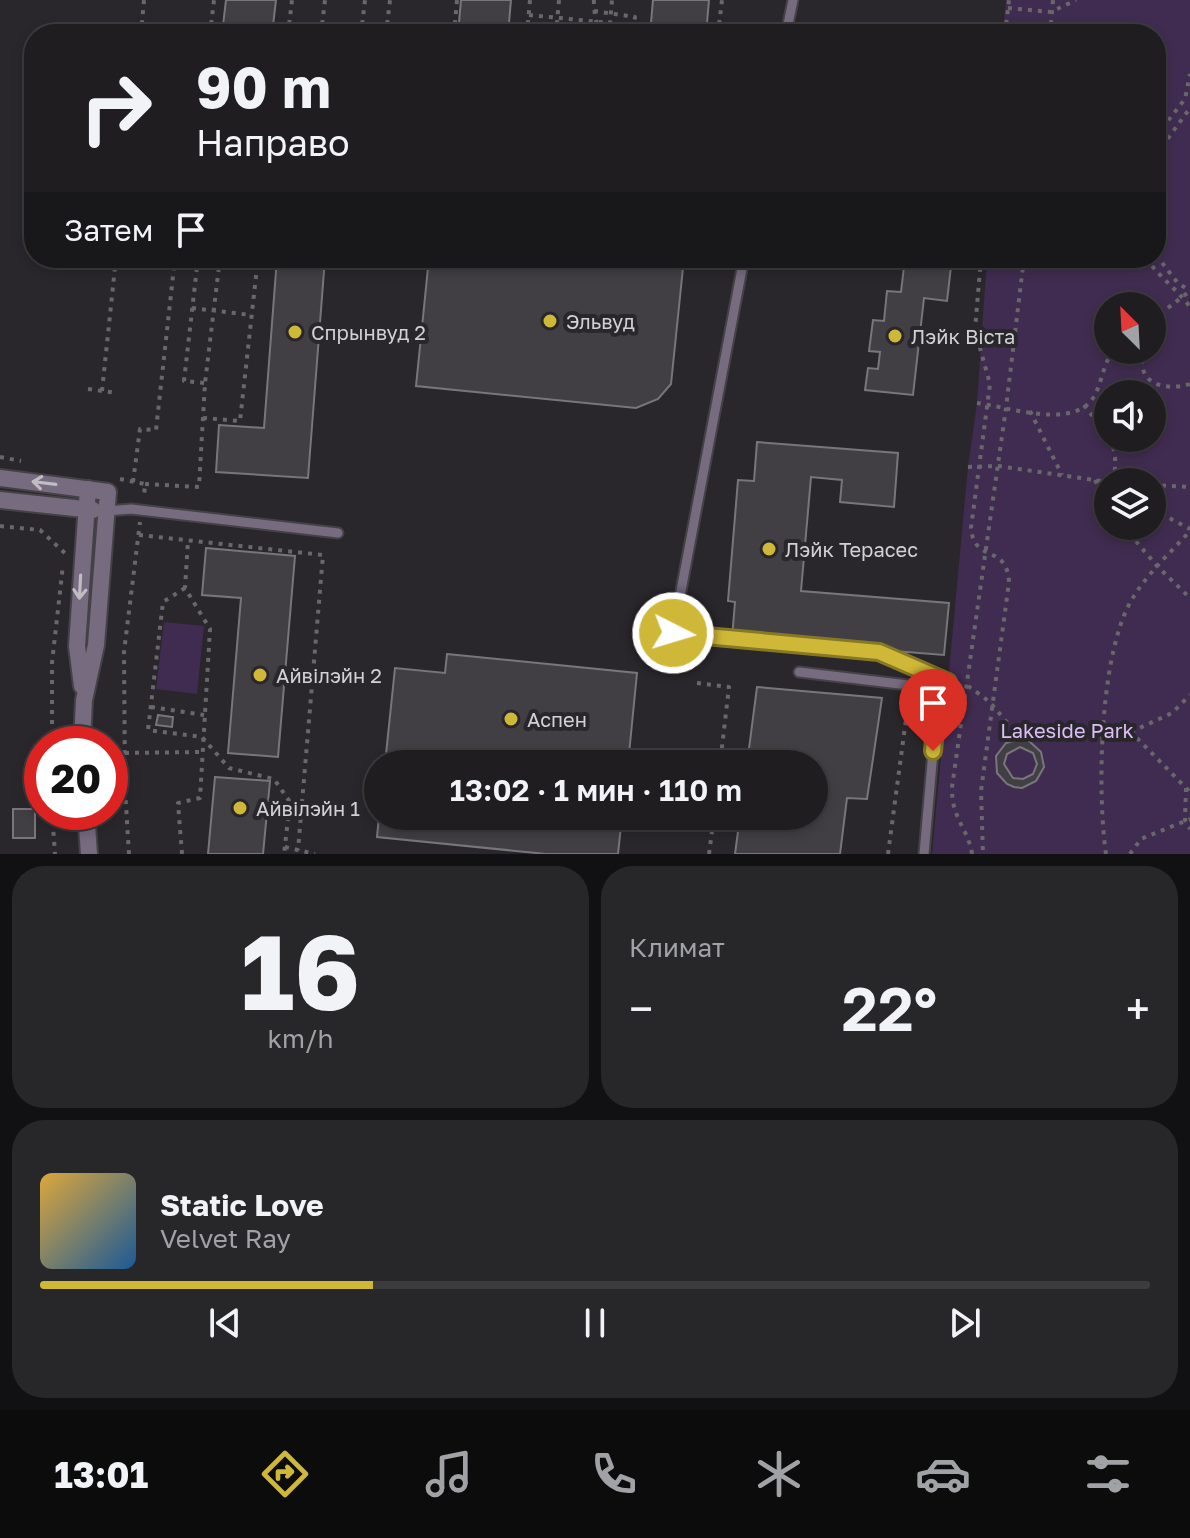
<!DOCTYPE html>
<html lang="ru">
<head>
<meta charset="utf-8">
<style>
	:root { --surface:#1f1d20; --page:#272629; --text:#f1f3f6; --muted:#a1a2a5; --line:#3c3b3e; --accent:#cfb837 }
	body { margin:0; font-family:"Golos Text",sans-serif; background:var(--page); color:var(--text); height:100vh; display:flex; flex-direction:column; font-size:30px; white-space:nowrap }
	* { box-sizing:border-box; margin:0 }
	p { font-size:26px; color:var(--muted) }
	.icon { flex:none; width:44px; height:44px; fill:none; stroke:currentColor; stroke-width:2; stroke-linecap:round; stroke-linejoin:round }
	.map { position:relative; height:854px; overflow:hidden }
	.panel { display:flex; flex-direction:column; gap:12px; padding:12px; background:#111012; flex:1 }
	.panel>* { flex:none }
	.guide { position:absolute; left:24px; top:24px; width:1142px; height:244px; border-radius:32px; box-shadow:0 4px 12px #0003,0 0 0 2px var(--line); background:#1f1d20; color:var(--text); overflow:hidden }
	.needle { width:52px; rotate:336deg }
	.buttons { position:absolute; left:1094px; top:292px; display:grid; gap:16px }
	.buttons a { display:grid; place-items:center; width:72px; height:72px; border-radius:50%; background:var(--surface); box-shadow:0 4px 12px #0003,0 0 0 2px var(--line); font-size:40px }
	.speed { position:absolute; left:24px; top:726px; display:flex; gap:16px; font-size:40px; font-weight:700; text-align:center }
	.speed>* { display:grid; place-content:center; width:104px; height:104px; border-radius:50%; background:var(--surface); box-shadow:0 4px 12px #0003,0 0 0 2px var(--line); line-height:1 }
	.speed .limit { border:12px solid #d22; background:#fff; color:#111 }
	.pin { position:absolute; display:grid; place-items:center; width:68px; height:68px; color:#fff; margin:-82px -34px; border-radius:50% 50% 50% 0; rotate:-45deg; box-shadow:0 0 8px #0007 }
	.pin .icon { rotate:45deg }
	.me { position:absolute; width:88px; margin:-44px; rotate:95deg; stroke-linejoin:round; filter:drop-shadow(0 0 6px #0008) }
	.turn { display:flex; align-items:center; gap:28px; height:168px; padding:0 40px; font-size:36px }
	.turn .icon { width:104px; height:104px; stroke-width:2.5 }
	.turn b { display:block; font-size:56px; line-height:68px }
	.then { display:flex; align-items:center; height:76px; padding:0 40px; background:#0003; gap:16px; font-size:30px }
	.big { font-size:60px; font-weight:600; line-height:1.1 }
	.panel .widget { flex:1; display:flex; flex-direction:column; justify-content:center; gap:12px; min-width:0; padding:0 28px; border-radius:32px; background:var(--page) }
	.panel .dial { align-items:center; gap:0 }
	.dial b { font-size:104px; line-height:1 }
	.song { display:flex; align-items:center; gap:24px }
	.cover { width:96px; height:96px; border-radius:12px; background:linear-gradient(135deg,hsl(40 70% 55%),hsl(210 70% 35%)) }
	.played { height:8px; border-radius:4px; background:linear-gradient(90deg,var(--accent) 30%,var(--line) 30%) }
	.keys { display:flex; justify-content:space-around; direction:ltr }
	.heat { display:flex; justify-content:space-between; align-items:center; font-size:44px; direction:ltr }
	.panel .tiles { flex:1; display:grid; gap:12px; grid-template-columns:1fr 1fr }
	.widget:last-child { grid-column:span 2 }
	.trip { position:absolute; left:364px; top:750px; width:464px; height:80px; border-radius:40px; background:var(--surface); box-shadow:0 4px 12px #0003,0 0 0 2px var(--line); font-weight:600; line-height:80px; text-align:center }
	.tab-bar { display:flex; height:128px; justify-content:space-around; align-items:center; background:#0c0c0d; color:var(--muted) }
	.tab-bar .icon { width:56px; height:56px }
	.tab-bar .on { color:var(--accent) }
	.tab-bar b { font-size:36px; color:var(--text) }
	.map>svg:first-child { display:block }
</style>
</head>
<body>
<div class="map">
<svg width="1190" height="854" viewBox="0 0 1190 854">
	<rect width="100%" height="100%" fill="#29272b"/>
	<g fill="#402c50" fill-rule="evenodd">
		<path d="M1006,0H1190V854H932L968,467L977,403L987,258H1156V34H1003ZM1108,306H1152V350H1108ZM1108,394H1152V438H1108ZM1108,482H1152V526H1108Z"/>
		<path d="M164,622L204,626L197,694L156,689Z"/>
	</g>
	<g fill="#413f43" stroke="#78767a" stroke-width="2" fill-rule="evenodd">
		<path d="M226,0H276L272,34H222Z"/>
		<path d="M461,0H511L508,34H458Z"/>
		<path d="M653,0H709L706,34H650Z"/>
		<path d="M277,258H325L308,478L216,472L219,425L264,428Z"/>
		<path d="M429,258H684L671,384L658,399L636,408L416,386Z"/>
		<path d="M905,258H952L947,301L924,298L913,395L865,390L868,368L878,369L880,352L869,351L873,320L884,321L887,291L901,292Z"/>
		<path d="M757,442L898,453L894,507L840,502L842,480L811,477L801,591L949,603L944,655L732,638L735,602L728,601L738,480L754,481Z"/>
		<path d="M206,548L295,556L278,757L228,753L241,598L202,595Z"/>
		<path d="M447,654L637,673L628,764H385L395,668L445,673Z"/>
		<path d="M757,687L882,698L867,799L847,798L840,854H735L740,816H814V764H747Z"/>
		<path d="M158,715L173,717L172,727L156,725Z"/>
		<path d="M1021,739L1029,741L1041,752L1044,767L1036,781L1022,788L1014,787L1007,784L997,773L996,756L1006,743ZM1020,747L1033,753L1037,764L1033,774L1023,779L1013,778L1004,764L1007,754Z"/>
		<path d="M215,777L270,781L263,854H208Z"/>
		<rect x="13" y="809" width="22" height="29"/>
		<path d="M379,816H622L618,854H546L377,837Z"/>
	</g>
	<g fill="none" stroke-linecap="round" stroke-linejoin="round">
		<defs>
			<g id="lane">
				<path d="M786,34L793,0"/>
				<path d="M744,258L673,633L879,652L948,682L938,695L924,854"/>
				<path d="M107,511L131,509L338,533"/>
				<path d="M799,672L925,687L938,695"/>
			</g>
			<g id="street">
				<path d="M0,478L108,492L96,645L84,700L82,744"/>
				<path d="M0,500L93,510"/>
				<path d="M82,686L77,646L88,489"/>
				<path d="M86,812L89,854"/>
			</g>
		</defs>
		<use href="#lane" stroke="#444246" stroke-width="13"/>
		<use href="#street" stroke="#444246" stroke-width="20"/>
		<g stroke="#69676b" stroke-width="4" stroke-dasharray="4 6" stroke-linecap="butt">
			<path d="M594,0C593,12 598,22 597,34"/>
			<path d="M1008,8L1051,12L1076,0"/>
			<path d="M594,11L635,17L633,34"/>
			<path d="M529,15L610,23L612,0"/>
			<path d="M288,33L301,34"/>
			<path d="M141,34L144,0"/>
			<path d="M210,34L214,0"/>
			<path d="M288,34L292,0"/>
			<path d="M321,34L325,0"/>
			<path d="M361,34L365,0"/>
			<path d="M386,34L390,0"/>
			<path d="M454,34L457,0"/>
			<path d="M527,34L530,0"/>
			<path d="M556,34L559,0"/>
			<path d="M718,34L722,0"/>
			<path d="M1005,34L1009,0"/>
			<path d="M1050,34L1053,0"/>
			<path d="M1156,136L1185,99L1190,74"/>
			<path d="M1156,155L1190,108"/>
			<path d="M1156,255L1177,282L1190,291"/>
			<path d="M198,258L184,381L205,383"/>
			<path d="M981,258L975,330L990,384L971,528C974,564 1007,543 1009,582L981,791L983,854"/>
			<path d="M1146,258C1159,277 1177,289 1190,307"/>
			<path d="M192,308L251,315"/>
			<path d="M1152,320L1190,291"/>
			<path d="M1152,328L1158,315"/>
			<path d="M1144,350C1134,383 1164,392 1190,384"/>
			<path d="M88,389L117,393"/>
			<path d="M102,391L116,258"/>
			<path d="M977,403C1007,407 1068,428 1091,401C1102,387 1102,364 1114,350"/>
			<path d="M1084,405L1108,436"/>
			<path d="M1030,411L1062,475"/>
			<path d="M203,418L240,421L258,258"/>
			<path d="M1109,438C1117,452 1116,467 1113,482"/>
			<path d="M0,457L21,461"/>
			<path d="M968,467L998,466L1108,482"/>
			<path d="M120,479L145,484L144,497"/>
			<path d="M1095,480L1108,505"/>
			<path d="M133,482L140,429L156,430L175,258"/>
			<path d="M145,484L199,487L205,383L220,258"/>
			<path d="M1152,485L1190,487"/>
			<path d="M1152,509L1190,529"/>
			<path d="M0,526L40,530L67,555"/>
			<path d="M1123,526L1157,566L1190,598"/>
			<path d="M139,535L323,555L298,850"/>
			<path d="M185,588L163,602L148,730L202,737L229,768L274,779L290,802L284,854"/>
			<path d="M697,683L729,687L720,764"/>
			<path d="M968,686C976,692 986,698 993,706C999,712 1003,719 1009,724C1036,745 1100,740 1131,732L1190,792"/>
			<path d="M151,707L204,715"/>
			<path d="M1131,732L1172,713L1190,695"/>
			<path d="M52,744V663L63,565"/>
			<path d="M125,753L202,752"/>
			<path d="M1186,788L1185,820L1190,829"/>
			<path d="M52,812L55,854"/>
			<path d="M285,847L315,854"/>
			<path d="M129,854L125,789L124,652L140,522"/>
			<path d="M182,854L178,803L200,798L210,629L185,588L188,541"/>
			<path d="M709,854L714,816"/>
			<path d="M888,854L906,719L923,722"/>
			<path d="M972,854C968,828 951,818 952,787L1006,408L1024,258"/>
			<path d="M1106,854C1097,792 1099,649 1134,596C1149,572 1171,552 1190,531"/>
			<path d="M1130,854L1141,839L1190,819"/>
		</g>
		<use href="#lane" stroke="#766b7f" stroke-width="9"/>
		<use href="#street" stroke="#766b7f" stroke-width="16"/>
	</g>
	<defs><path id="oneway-shaft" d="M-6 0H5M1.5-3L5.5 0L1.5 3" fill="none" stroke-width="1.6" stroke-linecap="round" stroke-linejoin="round" transform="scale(2)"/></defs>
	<g stroke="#c0bdc2">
		<use href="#oneway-shaft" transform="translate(44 483) rotate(-173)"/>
		<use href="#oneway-shaft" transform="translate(80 587) rotate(93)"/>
	</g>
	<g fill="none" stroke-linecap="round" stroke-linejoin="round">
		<defs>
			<path id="route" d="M673,633L879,652L948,682L938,695L933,751"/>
		</defs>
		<use href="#route" stroke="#877824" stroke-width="20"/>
		<use href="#route" stroke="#cfb837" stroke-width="14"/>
	</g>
	<g fill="#cfb837" stroke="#29272b" stroke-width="3">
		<circle cx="550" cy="321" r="8"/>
		<circle cx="295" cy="332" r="8"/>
		<circle cx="895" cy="336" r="8"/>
		<circle cx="769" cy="549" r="8"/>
		<circle cx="260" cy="675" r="8"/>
		<circle cx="511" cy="719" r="8"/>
		<circle cx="240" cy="808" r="8"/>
	</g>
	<g text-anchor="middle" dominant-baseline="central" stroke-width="8" stroke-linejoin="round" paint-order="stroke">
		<g font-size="20" fill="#d2d1d3" stroke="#29272b" text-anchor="start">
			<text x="566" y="321">Эльвуд</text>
			<text x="311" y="332">Спрынвуд 2</text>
			<text x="911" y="336">Лэйк Вiста</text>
			<text x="785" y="549">Лэйк Терасес</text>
			<text x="276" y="675">Айвілэйн 2</text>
			<text x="527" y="719">Аспен</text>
			<text x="256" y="808">Айвілэйн 1</text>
		</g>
		<g font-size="20" fill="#ddbff7" stroke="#29272b">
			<text x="1067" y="730">Lakeside Park</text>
		</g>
	</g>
</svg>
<div class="buttons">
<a><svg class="needle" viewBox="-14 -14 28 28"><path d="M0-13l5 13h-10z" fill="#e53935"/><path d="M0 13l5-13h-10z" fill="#a1a2a5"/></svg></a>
<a><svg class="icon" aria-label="sound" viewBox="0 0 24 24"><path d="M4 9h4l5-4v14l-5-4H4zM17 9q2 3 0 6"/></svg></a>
<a><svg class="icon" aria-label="layers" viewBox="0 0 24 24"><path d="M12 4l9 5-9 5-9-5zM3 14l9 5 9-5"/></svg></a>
</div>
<div class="speed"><div class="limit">20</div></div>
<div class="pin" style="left:933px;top:751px;background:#d93025"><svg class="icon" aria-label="arrive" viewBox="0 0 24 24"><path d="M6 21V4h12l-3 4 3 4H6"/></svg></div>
<svg class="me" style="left:673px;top:633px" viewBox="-20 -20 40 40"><circle r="17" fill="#cfb837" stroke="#fff" stroke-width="3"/><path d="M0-11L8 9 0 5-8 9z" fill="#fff"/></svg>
<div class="trip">13:02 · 1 мин · 110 m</div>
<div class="guide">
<div class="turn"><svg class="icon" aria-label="right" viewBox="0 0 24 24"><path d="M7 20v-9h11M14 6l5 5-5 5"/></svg><div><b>90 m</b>Направо</div></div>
<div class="then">Затем<svg class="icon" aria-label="arrive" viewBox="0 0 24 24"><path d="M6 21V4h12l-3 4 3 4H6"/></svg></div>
</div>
</div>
<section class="panel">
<div class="tiles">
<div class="widget dial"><b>16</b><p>km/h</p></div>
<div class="widget"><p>Климат</p>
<div class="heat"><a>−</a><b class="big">22°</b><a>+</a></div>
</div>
<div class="widget">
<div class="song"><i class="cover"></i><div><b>Static Love</b><p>Velvet Ray</p></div></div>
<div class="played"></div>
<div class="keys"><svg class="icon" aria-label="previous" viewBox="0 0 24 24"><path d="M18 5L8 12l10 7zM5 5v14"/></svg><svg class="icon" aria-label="pause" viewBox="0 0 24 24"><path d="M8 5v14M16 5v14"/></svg><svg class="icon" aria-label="next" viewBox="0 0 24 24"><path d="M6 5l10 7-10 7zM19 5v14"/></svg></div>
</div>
</div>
</section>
<nav class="tab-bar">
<b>13:01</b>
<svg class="icon on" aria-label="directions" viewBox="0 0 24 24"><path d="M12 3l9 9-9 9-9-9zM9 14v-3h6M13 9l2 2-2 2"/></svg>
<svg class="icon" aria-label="music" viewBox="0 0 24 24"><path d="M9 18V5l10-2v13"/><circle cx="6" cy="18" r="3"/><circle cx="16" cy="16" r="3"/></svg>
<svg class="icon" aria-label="phone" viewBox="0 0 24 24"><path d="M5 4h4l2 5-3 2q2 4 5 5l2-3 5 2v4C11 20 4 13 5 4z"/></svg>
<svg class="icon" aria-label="climate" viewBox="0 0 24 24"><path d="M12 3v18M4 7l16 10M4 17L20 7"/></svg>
<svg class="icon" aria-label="car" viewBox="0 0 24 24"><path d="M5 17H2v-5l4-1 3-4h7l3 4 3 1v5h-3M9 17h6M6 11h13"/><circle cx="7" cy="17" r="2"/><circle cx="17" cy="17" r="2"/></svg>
<svg class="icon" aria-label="filters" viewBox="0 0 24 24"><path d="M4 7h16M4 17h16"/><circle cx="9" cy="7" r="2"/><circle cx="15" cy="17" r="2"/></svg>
</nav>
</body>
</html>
